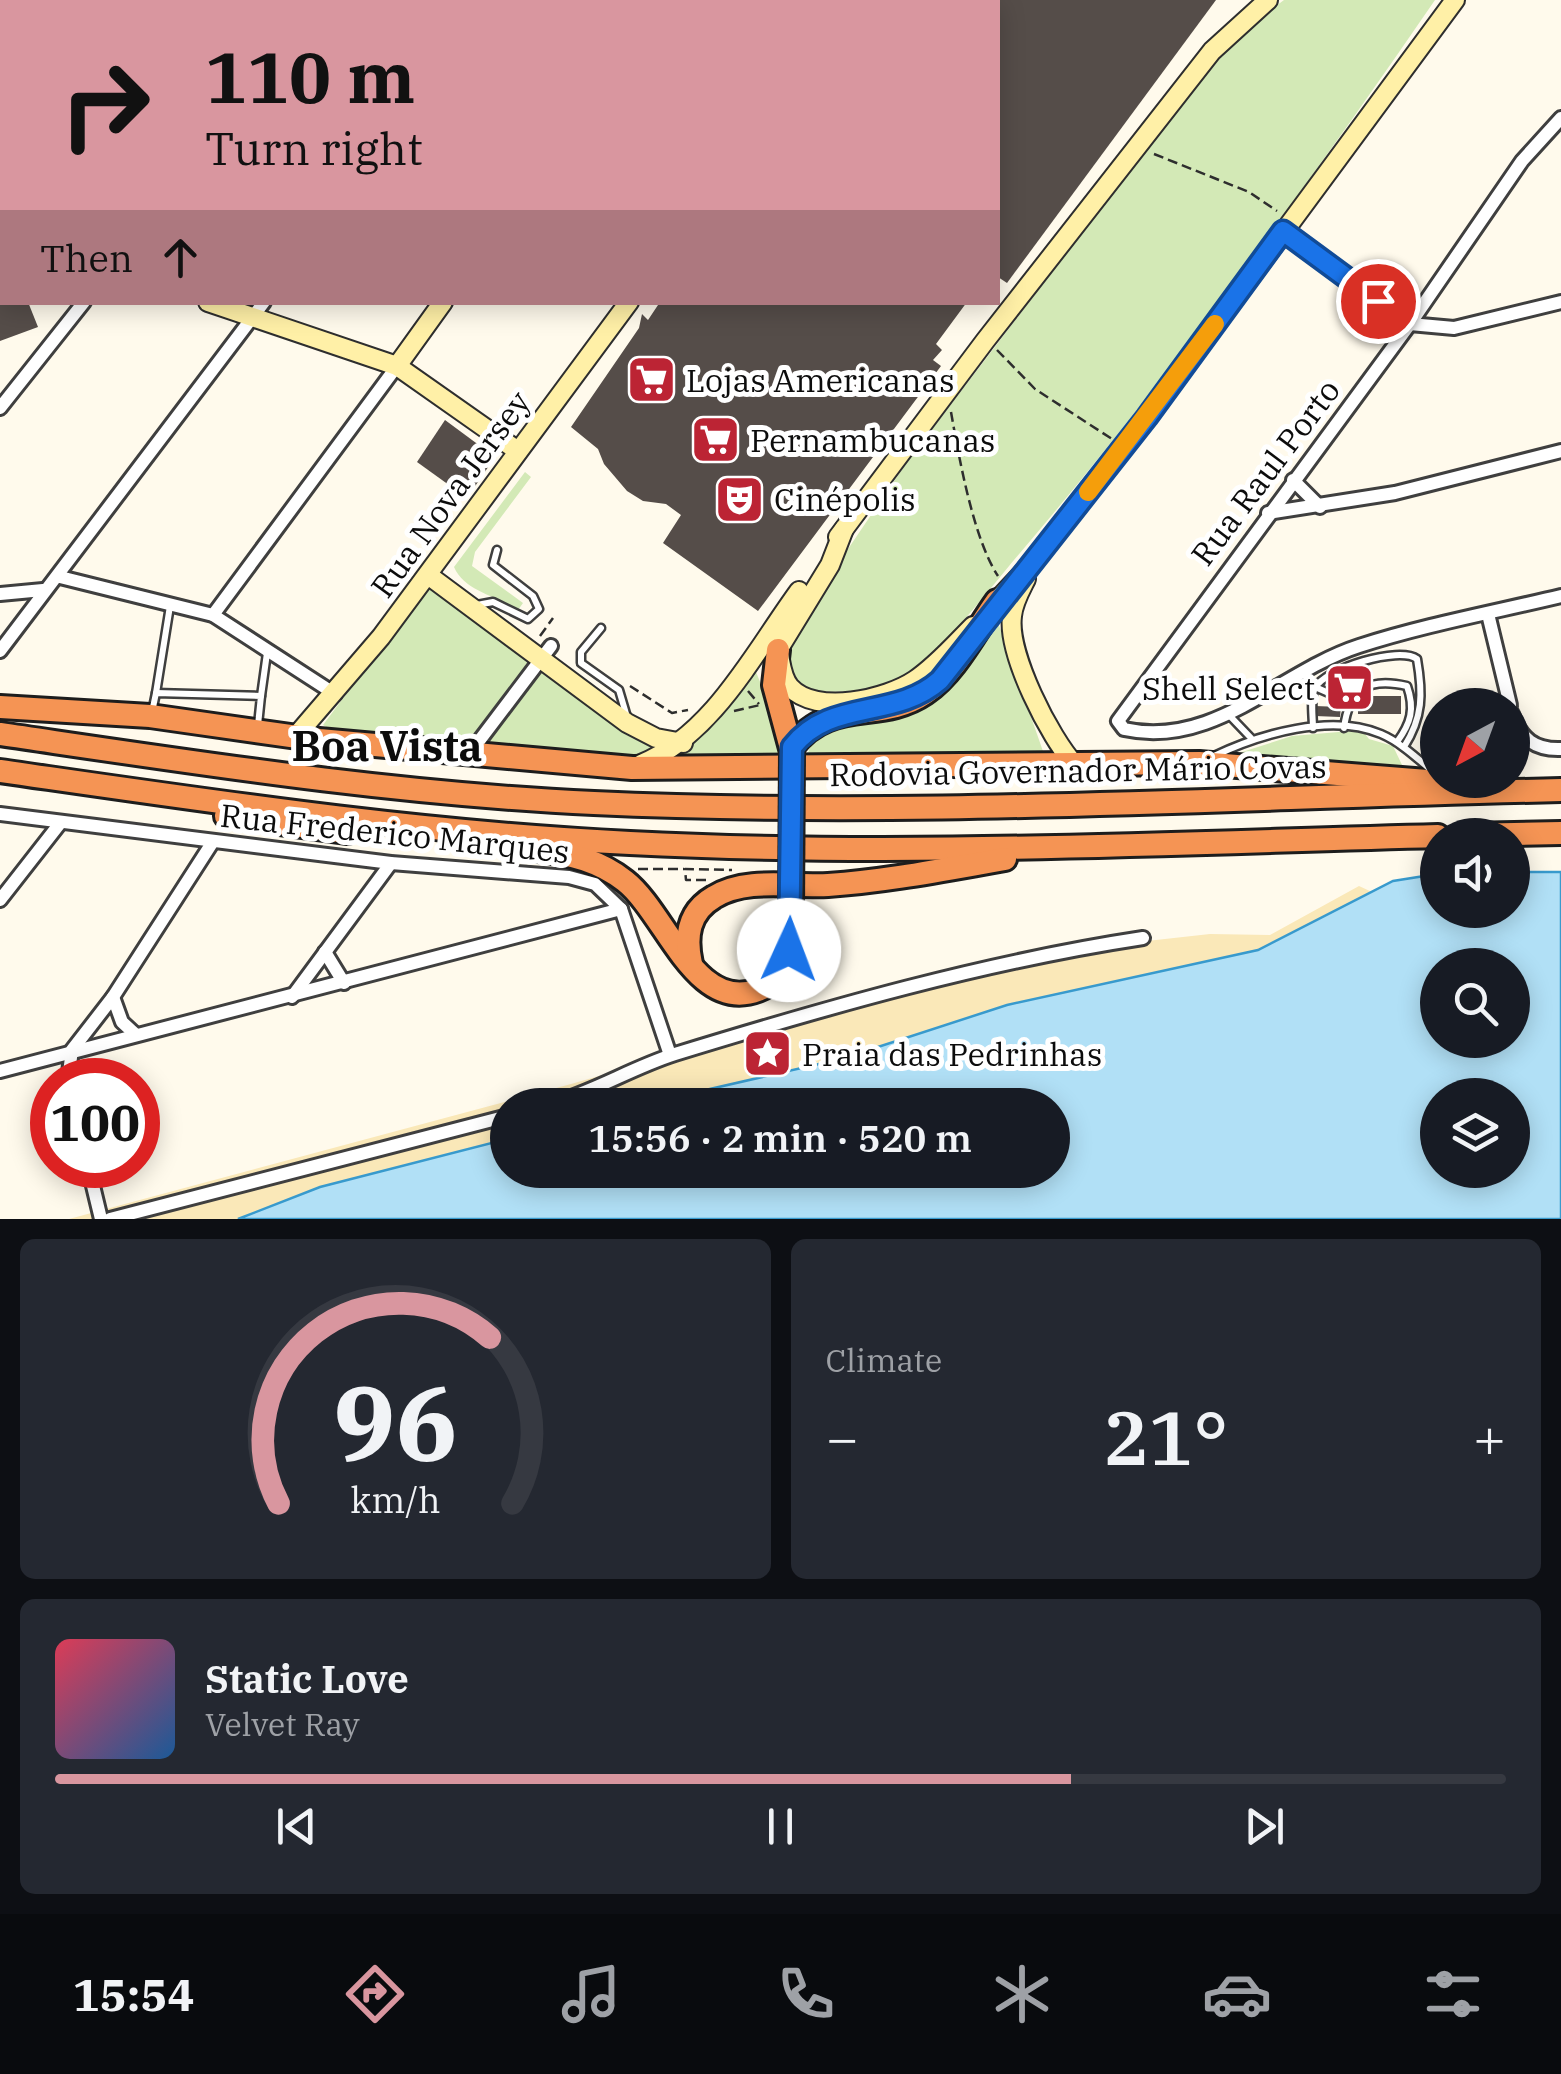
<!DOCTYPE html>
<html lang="en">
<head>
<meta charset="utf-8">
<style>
	:root { --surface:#171b24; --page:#242831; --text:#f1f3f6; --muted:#9ea1a6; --line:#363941; --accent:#d9969f }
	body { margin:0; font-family:"IBM Plex Serif",serif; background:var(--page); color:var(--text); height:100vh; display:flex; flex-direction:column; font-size:38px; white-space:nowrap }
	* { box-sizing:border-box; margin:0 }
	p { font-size:32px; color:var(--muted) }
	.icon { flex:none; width:55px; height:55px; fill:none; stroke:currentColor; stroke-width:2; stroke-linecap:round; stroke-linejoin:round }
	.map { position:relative; height:1219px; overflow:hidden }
	.sheet { display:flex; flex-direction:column; gap:20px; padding:20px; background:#0d0f14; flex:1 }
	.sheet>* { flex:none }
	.banner { position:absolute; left:0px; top:0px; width:1000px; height:305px; box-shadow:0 5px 25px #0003; background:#d9969f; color:#111; overflow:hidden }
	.needle { width:65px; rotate:221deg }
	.controls { position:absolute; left:1420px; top:688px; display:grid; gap:20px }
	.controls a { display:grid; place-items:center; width:110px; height:110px; border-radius:50%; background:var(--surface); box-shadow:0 5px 25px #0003; font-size:50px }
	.speed { position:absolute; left:30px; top:1058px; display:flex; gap:20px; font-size:50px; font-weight:700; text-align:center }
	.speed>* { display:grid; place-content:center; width:130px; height:130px; border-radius:50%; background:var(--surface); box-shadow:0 5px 25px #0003; line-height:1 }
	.speed .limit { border:15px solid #d22; background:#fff; color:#111 }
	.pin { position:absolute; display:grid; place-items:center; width:85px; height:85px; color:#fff; margin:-42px; border:5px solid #fff; border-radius:50%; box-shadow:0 2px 10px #0007 }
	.me { position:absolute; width:110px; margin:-55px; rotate:2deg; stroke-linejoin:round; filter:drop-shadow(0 0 8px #0008) }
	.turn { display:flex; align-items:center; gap:35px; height:210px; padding:0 40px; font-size:45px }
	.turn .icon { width:130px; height:130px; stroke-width:2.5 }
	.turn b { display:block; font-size:70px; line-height:85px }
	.then { display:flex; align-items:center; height:95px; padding:0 40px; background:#0003; gap:20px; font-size:38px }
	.big { font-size:75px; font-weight:600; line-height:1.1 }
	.sheet .widget { flex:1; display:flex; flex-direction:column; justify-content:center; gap:15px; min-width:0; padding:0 35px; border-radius:15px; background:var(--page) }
	.sheet .dial { align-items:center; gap:0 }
	.dial svg { height:260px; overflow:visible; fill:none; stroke:var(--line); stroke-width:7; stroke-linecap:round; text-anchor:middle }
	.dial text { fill:var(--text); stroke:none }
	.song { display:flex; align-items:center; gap:30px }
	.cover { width:120px; height:120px; border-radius:15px; background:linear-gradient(135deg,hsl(350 70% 55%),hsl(210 70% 35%)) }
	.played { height:10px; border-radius:5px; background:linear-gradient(90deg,var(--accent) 70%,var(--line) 70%) }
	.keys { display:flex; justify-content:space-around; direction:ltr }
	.heat { display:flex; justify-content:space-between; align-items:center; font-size:55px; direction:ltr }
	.sheet .tiles { flex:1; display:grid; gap:20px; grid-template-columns:1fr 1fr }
	.widget:last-child { grid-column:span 2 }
	.trip { position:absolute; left:490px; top:1088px; width:580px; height:100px; border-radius:50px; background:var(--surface); box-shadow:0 5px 25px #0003; font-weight:600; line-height:100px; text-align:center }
	.dock { display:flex; height:160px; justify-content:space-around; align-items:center; background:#090b0e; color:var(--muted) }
	.dock .icon { width:70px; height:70px }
	.dock .active { color:var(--accent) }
	.dock b { font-size:45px; color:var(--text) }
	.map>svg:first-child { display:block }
</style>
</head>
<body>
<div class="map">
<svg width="1561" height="1219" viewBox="0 0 1561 1219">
	<rect width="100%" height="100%" fill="#fffaec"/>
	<g fill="#d3e9b6">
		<path d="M1284,0H1435C1305,189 1169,378 1020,553C990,588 938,658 899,679C874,692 821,697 796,685L783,654L810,605L907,462L1226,44Z"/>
		<path d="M525,472L531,477L475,552L472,566L523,603L518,610C498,596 465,592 454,567Z"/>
		<path d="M427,586L629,736L664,747L631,761L337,734L323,725Z"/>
		<path d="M994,611L1045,757L807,761C809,715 887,714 922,706Z"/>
		<path d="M754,667L782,736L785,759L668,761L707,729Z"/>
		<path d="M1362,730L1369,739L1393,746L1403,767L1223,758L1292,736Z"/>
	</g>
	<path fill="#fae8b8" d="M1359,886L1372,892L1258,950L1007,1005L841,1059L640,1105H508L507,1139L320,1187L238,1219H69L571,1084L1021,955L1210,934L1270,935Z"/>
	<path fill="#b1e0f6" stroke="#389acd" stroke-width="2.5" fill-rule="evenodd" d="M1513,872H1561V1219H238L320,1187L507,1139L508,1170H1052V1105H640L841,1059L1007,1005L1258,950L1393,881L1437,874L1438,910H1512ZM1438,965H1512V1040H1438ZM1438,1095H1512V1170H1438Z"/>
	<g fill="#554d49">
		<path d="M998,0H1216L1007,283L998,277Z"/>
		<path d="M0,302H28L38,327L0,341Z"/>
		<path d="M660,302H967L936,344L942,350L933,360L941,366L758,611L663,543L681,515L666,504L643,501L627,491L604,464L598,449L571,427L639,328L642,314L648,320Z"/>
		<path d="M445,420L495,457L467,498L417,462Z"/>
		<rect x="1358" y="696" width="43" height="18"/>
		<path d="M1315,706L1341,707L1340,717L1315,716Z"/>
	</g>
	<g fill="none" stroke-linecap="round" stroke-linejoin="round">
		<defs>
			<g id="lane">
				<path d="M477,605L493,602L528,619L539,609L533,596L493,565L497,550"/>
				<path d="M601,628L581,652V663L619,690L627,717"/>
				<path d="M1315,687L1347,701"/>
				<path d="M156,693L170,606"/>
				<path d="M261,696L267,653"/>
				<path d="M152,712L156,693L261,696L258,725"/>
				<path d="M1229,715L1251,738"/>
				<path d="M1313,728C1313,717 1310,698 1315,688C1326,668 1399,646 1417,659C1423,694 1423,717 1404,747"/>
				<path d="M1344,728C1349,689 1368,677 1407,686C1415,709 1411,723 1397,742"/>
				<path d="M1214,756C1260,734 1331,713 1381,734C1402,743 1420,761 1438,776"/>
			</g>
			<g id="street">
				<path d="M755,0L759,2"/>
				<path d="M22,2V0"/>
				<path d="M293,2L295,0"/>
				<path d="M483,2L485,0"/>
				<path d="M0,48H2"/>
				<path d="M1561,118L1522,161L1410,324L1118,721L1124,729C1214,749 1279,672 1359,646C1424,625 1494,612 1561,596"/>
				<path d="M1283,231L1410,324L1454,328L1561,302"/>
				<path d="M0,408L84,302"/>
				<path d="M1293,480L1320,507"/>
				<path d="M1268,513L1395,493L1561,451"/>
				<path d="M60,577L213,615L335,694"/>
				<path d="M0,594L43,590"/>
				<path d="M1488,614L1510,705"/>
				<path d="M213,615L397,366"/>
				<path d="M0,651L264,302"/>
				<path d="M1512,714C1521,739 1535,750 1561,749"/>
				<path d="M470,753L551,646"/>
				<path d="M0,814L391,863L569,877L595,884L621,909L670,1055"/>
				<path d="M0,900L61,822"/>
				<path d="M325,952L344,983"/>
				<path d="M113,997L122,1022L135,1034"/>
				<path d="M292,997L391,863"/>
				<path d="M0,1071L621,909"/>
				<path d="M68,1080L72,1050L113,997L212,843"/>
				<path d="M547,1105C592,1093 631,1068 675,1054C828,1007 985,962 1143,938"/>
				<path d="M88,1165L101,1219"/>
				<path d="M110,1219L508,1116"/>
			</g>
			<g id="secondary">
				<path d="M667,2L668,0"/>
				<path d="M850,2L852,0"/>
				<path d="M0,234L2,235"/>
				<path d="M208,302L397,366L518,451"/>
				<path d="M397,366L443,302"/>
				<path d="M844,529L830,565L778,650C781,662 781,677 790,687C816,716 887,699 915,680C937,665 955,644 973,626"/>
				<path d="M838,537L985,341L1212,51L1268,0"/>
				<path d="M428,575L627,723L656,738L683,743"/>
				<path d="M1026,579C1020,591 1013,603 1012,616C1007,654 1050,738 1075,765"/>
				<path d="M991,607L1034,561L1147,417L1455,0"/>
				<path d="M296,736L381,637L629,302"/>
				<path d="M641,764C713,735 755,651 799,591"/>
			</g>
			<g id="highway">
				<path d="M778,650L774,685L792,752"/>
				<path d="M0,707L150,716L319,740L632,768L1199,763L1427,781"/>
				<path d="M0,734C198,763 394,794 594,803C916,818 1239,797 1561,790"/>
				<path d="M792,747C831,696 880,724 925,693C955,673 976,630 997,601"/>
				<path d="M0,771C209,801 419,833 630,843C899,857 1168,843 1438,836"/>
				<path d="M226,816L348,832"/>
				<path d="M1466,835L1561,833"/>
				<path d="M539,850C571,854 600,861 625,881C666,913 695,1014 758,990C793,977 789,941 791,910"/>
				<path d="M691,964C685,937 688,912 714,897C746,877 792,887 828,885C887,881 947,869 1005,859"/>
			</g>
		</defs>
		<use href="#lane" stroke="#3f3f3f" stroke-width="11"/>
		<use href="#street" stroke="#3f3f3f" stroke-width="18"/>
		<use href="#secondary" stroke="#2e2e2e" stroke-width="22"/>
		<use href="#highway" stroke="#1d1d1d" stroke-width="28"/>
		<g stroke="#2e2e2e" stroke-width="2.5" stroke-dasharray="10 5" stroke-linecap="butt">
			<path d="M1154,154L1249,192L1277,211"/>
			<path d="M997,350L1035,389L1112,439"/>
			<path d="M951,412C959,457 973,538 998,576"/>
			<path d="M540,636L553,618"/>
			<path d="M630,686L672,713L688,710"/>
			<path d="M748,691L759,704"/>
			<path d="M734,711L760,705"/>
			<path d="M638,869H684"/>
			<path d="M706,880H686L685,869L732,870"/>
		</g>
		<use href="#lane" stroke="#fff" stroke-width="6"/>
		<use href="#street" stroke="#fff" stroke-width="12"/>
		<use href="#secondary" stroke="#fff0a7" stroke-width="18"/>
		<use href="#highway" stroke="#f59454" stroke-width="22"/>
		<defs>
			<path id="highway-bridge" d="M791,910L792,752"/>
		</defs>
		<use href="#highway-bridge" stroke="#1d1d1d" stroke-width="28" stroke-linecap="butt"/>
		<use href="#highway-bridge" stroke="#f59454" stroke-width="22"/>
	</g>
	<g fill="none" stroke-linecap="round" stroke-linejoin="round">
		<defs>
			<path id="route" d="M789,950L792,747C830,698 895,720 940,680L1147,417L1283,231L1378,301"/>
		</defs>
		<use href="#route" stroke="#114b97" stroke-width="25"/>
		<use href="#route" stroke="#1a73e8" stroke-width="18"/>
		<path stroke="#f59e0b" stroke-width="18" d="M1088,492L1215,324"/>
	</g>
	<defs>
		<symbol id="supermarket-square" viewBox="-11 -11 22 22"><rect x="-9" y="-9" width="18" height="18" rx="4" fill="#bc2434" stroke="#fff"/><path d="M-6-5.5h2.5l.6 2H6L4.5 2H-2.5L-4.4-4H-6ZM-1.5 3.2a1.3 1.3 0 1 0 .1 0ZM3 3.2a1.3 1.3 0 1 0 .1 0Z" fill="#fff"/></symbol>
		<symbol id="theatre-square" viewBox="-11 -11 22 22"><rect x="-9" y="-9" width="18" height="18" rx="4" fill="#bc2434" stroke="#fff"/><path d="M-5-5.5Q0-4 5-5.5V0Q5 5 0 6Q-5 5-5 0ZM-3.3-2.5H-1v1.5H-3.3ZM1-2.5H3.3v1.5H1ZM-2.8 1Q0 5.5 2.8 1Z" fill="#fff"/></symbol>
		<symbol id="sight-square" viewBox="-11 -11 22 22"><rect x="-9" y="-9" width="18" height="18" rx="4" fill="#bc2434" stroke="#fff"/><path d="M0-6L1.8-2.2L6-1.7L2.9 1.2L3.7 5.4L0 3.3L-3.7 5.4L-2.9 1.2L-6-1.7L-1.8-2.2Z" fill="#fff"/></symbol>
	</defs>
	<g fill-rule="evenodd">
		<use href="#supermarket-square" x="624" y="352" width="55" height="55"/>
		<use href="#supermarket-square" x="688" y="412" width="55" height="55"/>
		<use href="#theatre-square" x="712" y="472" width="55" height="55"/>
		<use href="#supermarket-square" x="1322" y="660" width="55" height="55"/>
		<use href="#sight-square" x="740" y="1026" width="55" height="55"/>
	</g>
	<g text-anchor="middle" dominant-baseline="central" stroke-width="10" stroke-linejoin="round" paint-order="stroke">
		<g font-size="32" fill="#0c0c0c" stroke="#fff" text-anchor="start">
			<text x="686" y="380">Lojas Americanas</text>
			<text x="750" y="440">Pernambucanas</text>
			<text x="774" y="499">Cinépolis</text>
			<text x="1315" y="688" text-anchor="end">Shell Select</text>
			<text x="802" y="1054">Praia das Pedrinhas</text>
		</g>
		<g font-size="32" fill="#0c0c0c" stroke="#fff">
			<text transform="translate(1265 472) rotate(-53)">Rua Raul Porto</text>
			<text transform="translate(450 494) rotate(-54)">Rua Nova Jersey</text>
			<text transform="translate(1078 770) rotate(-1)">Rodovia Governador Mário Covas</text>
			<text transform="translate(395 833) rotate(6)">Rua Frederico Marques</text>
		</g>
		<g font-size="42" font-weight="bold" fill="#0c0c0c" stroke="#fff">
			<text x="387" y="745">Boa Vista</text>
		</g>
	</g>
</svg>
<div class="controls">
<a><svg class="needle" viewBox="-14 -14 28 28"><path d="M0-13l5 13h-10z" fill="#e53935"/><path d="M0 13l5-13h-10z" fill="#9ea1a6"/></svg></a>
<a><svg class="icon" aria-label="sound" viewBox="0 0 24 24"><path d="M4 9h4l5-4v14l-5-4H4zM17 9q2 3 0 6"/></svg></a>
<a><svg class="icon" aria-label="search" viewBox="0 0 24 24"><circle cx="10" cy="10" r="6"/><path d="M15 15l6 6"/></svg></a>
<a><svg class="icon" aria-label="layers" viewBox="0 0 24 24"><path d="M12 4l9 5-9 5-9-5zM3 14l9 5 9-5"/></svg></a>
</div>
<div class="speed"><div class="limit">100</div></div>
<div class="pin" style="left:1378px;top:301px;background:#d93025"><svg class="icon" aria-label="arrive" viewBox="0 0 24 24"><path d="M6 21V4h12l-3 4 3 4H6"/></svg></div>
<svg class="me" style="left:789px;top:950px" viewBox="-20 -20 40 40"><circle r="19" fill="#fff"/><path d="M0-13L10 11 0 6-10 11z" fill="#1a73e8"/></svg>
<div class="trip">15:56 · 2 min · 520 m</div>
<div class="banner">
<div class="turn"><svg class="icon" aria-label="right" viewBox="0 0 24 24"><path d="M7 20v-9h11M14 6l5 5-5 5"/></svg><div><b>110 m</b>Turn right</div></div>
<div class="then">Then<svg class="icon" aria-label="ahead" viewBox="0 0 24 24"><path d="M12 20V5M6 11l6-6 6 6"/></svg></div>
</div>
</div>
<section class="sheet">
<div class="tiles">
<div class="widget dial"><svg viewBox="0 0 100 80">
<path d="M14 69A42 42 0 1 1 86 69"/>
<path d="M14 69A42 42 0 0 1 79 18" stroke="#d9969f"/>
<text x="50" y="56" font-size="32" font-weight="700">96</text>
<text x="50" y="72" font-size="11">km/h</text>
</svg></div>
<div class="widget"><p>Climate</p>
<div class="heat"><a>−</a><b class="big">21°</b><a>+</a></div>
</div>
<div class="widget">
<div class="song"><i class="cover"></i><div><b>Static Love</b><p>Velvet Ray</p></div></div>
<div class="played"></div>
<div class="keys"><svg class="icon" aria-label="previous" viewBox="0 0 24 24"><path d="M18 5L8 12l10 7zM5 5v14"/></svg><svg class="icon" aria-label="pause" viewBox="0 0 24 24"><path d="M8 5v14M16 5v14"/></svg><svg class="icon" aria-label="next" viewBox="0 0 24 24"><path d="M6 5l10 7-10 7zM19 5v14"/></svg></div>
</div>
</div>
</section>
<nav class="dock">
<b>15:54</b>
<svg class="icon active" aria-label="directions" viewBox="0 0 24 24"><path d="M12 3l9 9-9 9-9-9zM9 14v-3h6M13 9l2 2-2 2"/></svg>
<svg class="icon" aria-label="music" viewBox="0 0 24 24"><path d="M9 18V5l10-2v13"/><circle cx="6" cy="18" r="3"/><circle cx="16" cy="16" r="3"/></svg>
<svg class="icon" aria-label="phone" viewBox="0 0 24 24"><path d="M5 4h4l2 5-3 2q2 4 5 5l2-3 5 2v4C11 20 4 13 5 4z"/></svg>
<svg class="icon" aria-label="climate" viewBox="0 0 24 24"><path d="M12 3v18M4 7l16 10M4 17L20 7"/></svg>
<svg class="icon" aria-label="car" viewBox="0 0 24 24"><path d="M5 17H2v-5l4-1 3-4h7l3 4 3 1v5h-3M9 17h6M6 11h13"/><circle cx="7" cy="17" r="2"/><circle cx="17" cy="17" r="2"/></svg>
<svg class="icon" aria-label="filters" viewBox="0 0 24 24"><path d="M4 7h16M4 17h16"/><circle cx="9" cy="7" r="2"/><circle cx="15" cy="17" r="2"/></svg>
</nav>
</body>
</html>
